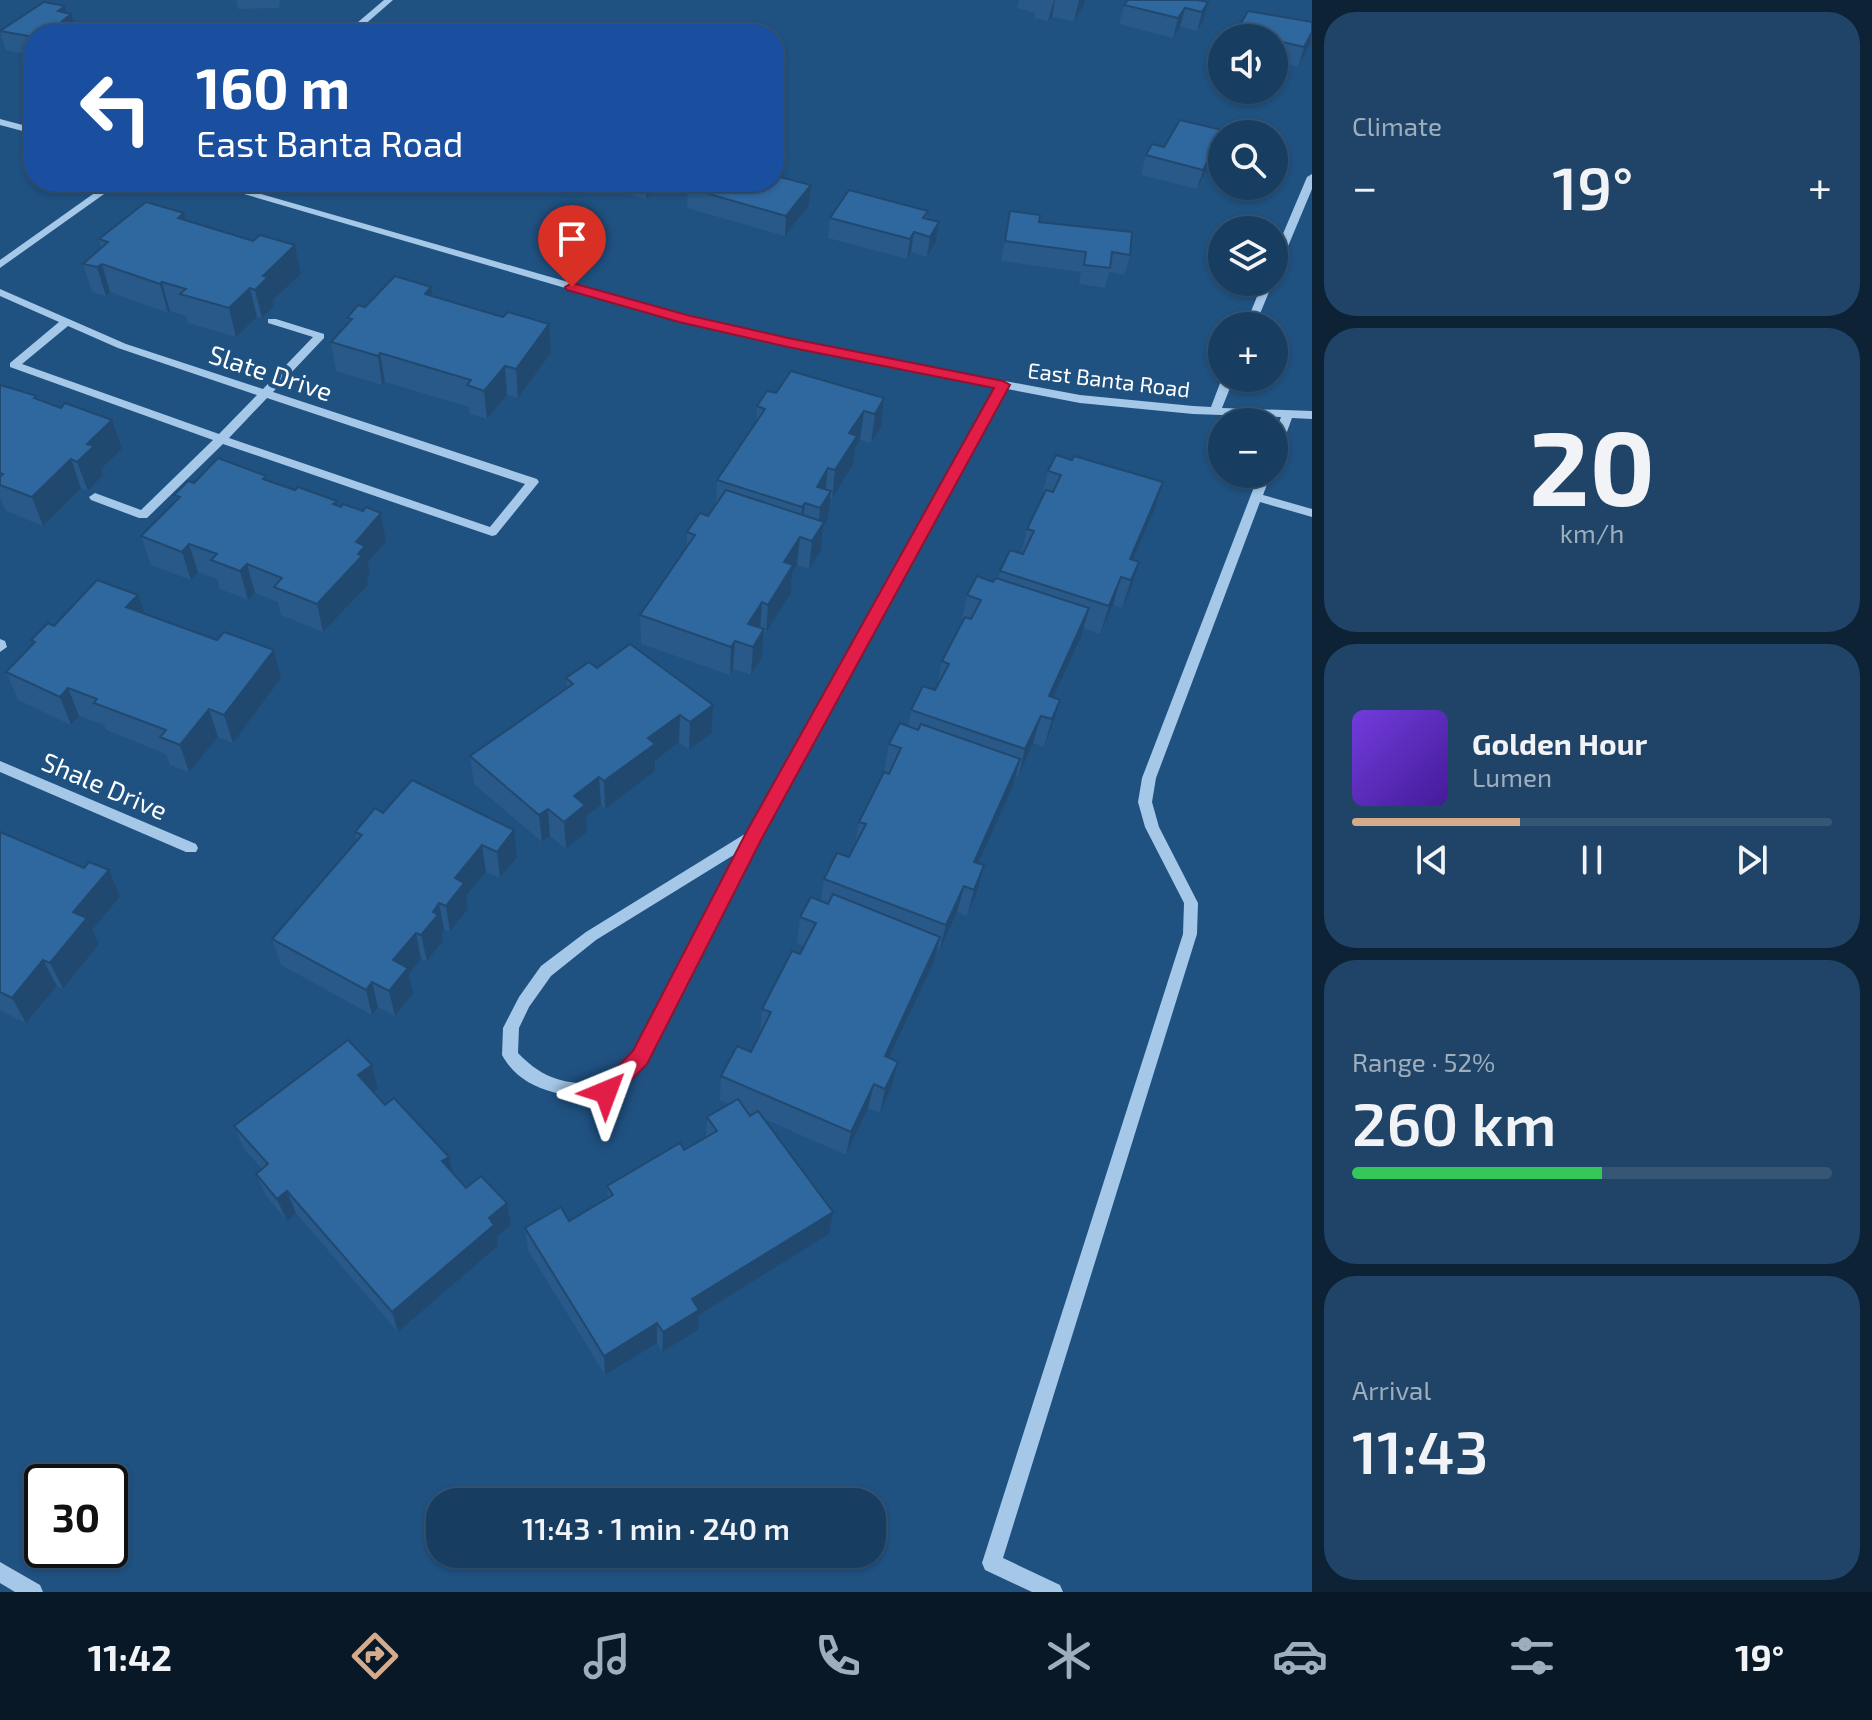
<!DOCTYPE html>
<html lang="en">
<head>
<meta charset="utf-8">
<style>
	:root { --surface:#173d61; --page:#204467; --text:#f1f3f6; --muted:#9eaebd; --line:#365676; --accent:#d6ab8b }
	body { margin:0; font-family:"Exo 2",sans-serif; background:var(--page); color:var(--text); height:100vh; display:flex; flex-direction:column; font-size:30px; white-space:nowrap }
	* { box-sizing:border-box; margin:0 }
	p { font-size:26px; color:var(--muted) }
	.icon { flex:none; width:44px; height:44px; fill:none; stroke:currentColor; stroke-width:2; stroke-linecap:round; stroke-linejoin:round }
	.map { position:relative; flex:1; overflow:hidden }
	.details { display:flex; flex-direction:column; gap:12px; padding:12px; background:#0d2235; width:560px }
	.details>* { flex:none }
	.guide { position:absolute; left:24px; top:24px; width:760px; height:168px; border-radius:32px; box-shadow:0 2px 6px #0004,0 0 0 2px var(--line); background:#1a4fa0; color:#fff; overflow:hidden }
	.controls { position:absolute; left:1208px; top:24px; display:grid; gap:16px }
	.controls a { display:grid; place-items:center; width:80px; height:80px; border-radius:50%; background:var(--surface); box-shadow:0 2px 6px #0004,0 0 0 2px var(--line); font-size:40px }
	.speed { position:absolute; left:24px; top:1464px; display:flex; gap:16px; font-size:40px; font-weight:700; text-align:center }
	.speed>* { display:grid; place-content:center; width:104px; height:104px; border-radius:50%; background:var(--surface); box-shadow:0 2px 6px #0004,0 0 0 2px var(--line); line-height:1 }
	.speed .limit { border:4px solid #111; border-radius:12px; background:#fff; color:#111 }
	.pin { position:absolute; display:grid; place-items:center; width:68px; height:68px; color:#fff; margin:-82px -34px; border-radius:50% 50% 50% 0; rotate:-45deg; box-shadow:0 0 8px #0007 }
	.pin .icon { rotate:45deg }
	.me { position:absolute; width:88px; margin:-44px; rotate:44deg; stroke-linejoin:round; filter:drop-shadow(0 0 6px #0008) }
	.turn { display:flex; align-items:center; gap:28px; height:168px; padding:0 40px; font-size:36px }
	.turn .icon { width:104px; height:104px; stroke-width:2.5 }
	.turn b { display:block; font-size:56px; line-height:68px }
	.big { font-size:60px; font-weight:600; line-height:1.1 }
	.details .widget { flex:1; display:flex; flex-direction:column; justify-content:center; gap:12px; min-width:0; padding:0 28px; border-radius:32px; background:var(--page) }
	.details .dial { align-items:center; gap:0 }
	.dial b { font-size:104px; line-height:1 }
	.song { display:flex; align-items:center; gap:24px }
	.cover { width:96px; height:96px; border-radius:12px; background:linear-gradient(135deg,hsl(260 70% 55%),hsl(260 70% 35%)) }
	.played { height:8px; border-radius:4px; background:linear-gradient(90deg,var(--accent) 35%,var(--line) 35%) }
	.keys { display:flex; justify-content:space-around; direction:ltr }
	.heat { display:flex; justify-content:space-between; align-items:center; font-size:44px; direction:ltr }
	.charge { height:12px; border-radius:6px; background:linear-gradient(90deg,#34c759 52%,var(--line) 0) }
	.trip { position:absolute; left:426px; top:1488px; width:460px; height:80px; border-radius:32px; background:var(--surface); box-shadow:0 2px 6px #0004,0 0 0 2px var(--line); font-weight:600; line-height:80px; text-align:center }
	.tabs { display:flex; height:128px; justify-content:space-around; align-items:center; background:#091827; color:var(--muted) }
	.tabs .icon { width:56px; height:56px }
	.tabs .current { color:var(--accent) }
	.tabs b { font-size:36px; color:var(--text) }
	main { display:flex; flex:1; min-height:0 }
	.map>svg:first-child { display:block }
</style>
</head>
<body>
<main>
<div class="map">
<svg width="1312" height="1592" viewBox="0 0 1312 1592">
	<rect width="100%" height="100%" fill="#1f5181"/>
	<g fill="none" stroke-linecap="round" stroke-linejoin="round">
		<g fill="#a5c8e8" fill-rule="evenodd">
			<path d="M384,0H393L354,34H344Z"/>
			<path d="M0,119L34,128V134L0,125Z"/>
			<path d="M1312,174V189L1279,268L1274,271V255L1307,177Z"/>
			<path d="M110,182H121L0,268V260Z"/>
			<path d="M203,182H219L641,303L812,345L1080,395L1193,406L1211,407L1222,378H1234L1222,408L1312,411V419L1292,418L1280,451L1274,455V436L1281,417L1193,414L1080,403L1007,389L758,839L646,1062L612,1097L606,1099C568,1097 523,1093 502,1055L503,1028L519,997L541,966L586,932L748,832L996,387L812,351L634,308ZM737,853L634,1052L603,1085C565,1083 545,1081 518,1053L519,1028L529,1007L551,976L596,940Z"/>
			<path d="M1263,282H1273L1255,326H1245Z"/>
			<path d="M0,289L126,344L263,389L313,337L268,323V319H276L324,334V338L273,392L537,479L539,482L496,535L492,536L223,444L147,518H139L91,500L89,497L95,493L141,510L213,440L10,367V363L59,322L0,296ZM68,326L118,348L257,395L219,434L22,364ZM267,398L525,484L490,527L229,438Z"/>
			<path d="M1259,474H1271L1263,495L1312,509V517L1260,502L1156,778L1152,802L1159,827L1198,903L1197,934L1003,1558L1060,1585L1063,1592H1032L985,1570L982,1563L1183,934L1184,903L1145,827L1138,802L1142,778Z"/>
			<path d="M0,639L5,641L7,647L0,652Z"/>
			<path d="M0,761L196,844L198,848L196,852H186L0,772Z"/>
			<path d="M0,1562L40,1585L43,1592H15L0,1583Z"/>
		</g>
	</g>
	<g fill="#285989">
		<path d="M236,0H280L279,8L238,9Z"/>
		<path d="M1019,0H1085L1084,5L1074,21L1052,17L1048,21L1034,18L1035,13L1017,8Z"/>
		<path d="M1208,2L1203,22L1197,31L1180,27L1173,38L1119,24L1124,5Z"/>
		<path d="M65,6L77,33L34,34V56L6,50L0,31Z"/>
		<path d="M1312,22V38L1298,67L1274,61V38H1234L1236,32Z"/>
		<path d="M1222,57V81L1215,79Z"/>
		<path d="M1222,134V172L1208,168L1197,189L1141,175L1146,155L1164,147Z"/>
		<path d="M583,182H661L646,199Z"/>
		<path d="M770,183L811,185L809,205L785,236L687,208L688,188Z"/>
		<path d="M928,211L927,219L939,222L936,242L927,257L911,252L907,259L828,238L830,218Z"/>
		<path d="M1010,211L1130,255L1124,275L1109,272L1105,288L1079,284L1081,272L1001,261Z"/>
		<path d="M184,213L186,221L253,241L295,245L301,274L273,300L274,306L262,318L257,317L236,337L188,323L186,316L170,311L168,313L110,292L106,296L92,292L83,264L101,248L99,239Z"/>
		<path d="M431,287L432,296L551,353L518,398L507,395L487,419L470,414L469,407L385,382L382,385L336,371L331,342L348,324L347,318L365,307Z"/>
		<path d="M0,385L37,396L39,400L122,449L101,469L103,475L88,491L81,488L43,526L6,511L0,498Z"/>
		<path d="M776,393L884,398L881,427L871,443L860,440L855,448L853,464L832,499L830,498L828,519L823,527L821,551L809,569L797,565L792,573L791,593L766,633L764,632L762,657L751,675L733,669L730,675L641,644L640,615L687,547V532L708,516L716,505L717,480L756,422L757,406Z"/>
		<path d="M1056,455L1154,511L1133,560L1130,591L1122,608L1113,605L1100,634L1083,628L1081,637L1053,697L1060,700L1052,727L1044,747L1033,743L1018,777L1016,776L1013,786L978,863L984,865L977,892L967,916L957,912L939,951L937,950L934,962L890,1058L898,1062L892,1086L880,1113L868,1108L846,1155L764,1119L829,1234L699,1315L698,1330L662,1352L657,1343L605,1375L528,1250L525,1228L569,1221L608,1199L607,1186L684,1150L706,1137L707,1117L729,1104L720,1100L721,1076L751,1052L760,1034L762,1009L800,954L804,946L797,943L800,917L821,901L824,879L849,857L855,845L859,822L889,773L884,772L889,744L908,726L911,710L935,690L937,688L942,661L961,623L967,595L998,579L1000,571L1021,554L1027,529L1041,500L1048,471Z"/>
		<path d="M267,480L338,506L386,542L368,562L370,574L367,579L368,585L323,632L281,615L278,602L255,593L248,600L220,589L217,579L198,572L191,580L151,565L141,536L176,501L174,495L194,483Z"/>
		<path d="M144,613L217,640L274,650L281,678L233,743L218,737L189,772L170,765L166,754L106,730L104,725L79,716L71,725L18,700L6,672L33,644L31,640L54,626Z"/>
		<path d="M597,668L713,705L712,733L689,750L679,742L655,761V771L605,809L601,805L586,816L587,832L566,849L550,836L542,842L474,784L470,756L567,688L566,678Z"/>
		<path d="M383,813L517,857L500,878L486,872L466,896L468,909L450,932L444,929L442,932L443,941L427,961L421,959L409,974L413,994L395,1016L378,1007L372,1015L281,965L272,939L357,841L355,832Z"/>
		<path d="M0,832L120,897L92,930L99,944L63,989L57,986L26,1023L0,1010Z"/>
		<path d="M378,1089L374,1093L385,1105L449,1157L452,1173L466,1188L511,1225L497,1236L498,1246L398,1332L296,1213L287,1221L266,1196L256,1174L262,1169L244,1149L234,1126Z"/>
	</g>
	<g fill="#21496f">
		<path d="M1054,0H1055L1052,17L1048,21Z"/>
		<path d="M1079,0H1085L1084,5L1074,21Z"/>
		<path d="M1208,2L1203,22L1197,31L1202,12Z"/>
		<path d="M65,6L68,17L71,14L77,33L76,34H56L54,28L58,11Z"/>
		<path d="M1185,8L1180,27L1173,38L1178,18Z"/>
		<path d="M1312,32L1311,42L1298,67L1304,47Z"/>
		<path d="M1214,149L1208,168L1197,189L1203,170Z"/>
		<path d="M646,182H661L646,199Z"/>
		<path d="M811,185L809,205L785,236L786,216Z"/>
		<path d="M184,213L191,242L178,218Z"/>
		<path d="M939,222L936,242L927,257L930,237Z"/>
		<path d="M914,232L911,252L907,259L910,239Z"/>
		<path d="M295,245L301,274L273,300L274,306L262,318L255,290L263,276Z"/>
		<path d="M102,264L110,292L106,296L97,267Z"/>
		<path d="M162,282L170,311L168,313L160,284Z"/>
		<path d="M431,287L435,316L425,294Z"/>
		<path d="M250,288L257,317L236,337L229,308Z"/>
		<path d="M549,324L551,353L518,398L516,369Z"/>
		<path d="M380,353L385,382L382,385L378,356Z"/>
		<path d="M505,366L507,395L487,419L484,391Z"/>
		<path d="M884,398L881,427L871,443L875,414Z"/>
		<path d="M864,411L860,440L855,448L853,464L832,499L835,470L849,433Z"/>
		<path d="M112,420L122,449L101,469L103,475L88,491L77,462L87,444Z"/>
		<path d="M71,459L81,488L43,526L32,497Z"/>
		<path d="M828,468L825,497L817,487Z"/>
		<path d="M1163,482L1154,511L1125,578L1130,559Z"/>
		<path d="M831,491L828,519L823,527L821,551L809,569L812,541L818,532L820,508Z"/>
		<path d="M805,503L802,531L800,535L802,507Z"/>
		<path d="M381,513L386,542L368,562L370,574L367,579L368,585L323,632L317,604L356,542Z"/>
		<path d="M800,537L797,565L792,573L791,593L766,633L768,605L784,562Z"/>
		<path d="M189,544L198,572L191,580L182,552Z"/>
		<path d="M1139,562L1130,591L1122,608L1131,580Z"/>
		<path d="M247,564L255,593L248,600L240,571Z"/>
		<path d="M1121,577L1113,605L1100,634L1109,606Z"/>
		<path d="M138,595L148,623L126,607Z"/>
		<path d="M762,602L760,631L748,624Z"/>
		<path d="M1089,608L1081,637L1044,717L1049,696Z"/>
		<path d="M764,629L762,657L751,675L753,647Z"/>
		<path d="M735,641L733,669L730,675L731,647Z"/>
		<path d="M274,650L281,678L233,743L224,715Z"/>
		<path d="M68,688L79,716L71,725L60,697Z"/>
		<path d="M1060,700L1052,727L1044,747L1052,719Z"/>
		<path d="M713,705L712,733L689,750L690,722Z"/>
		<path d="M209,709L218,737L189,772L180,745Z"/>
		<path d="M680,715L679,742L655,761V771L605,809L604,781L648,738Z"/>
		<path d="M1041,716L1033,743L1018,777L1025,749Z"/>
		<path d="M1020,759L1013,786L967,888L974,862Z"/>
		<path d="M599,777L601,805L586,816L587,832L566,849L564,822L574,796Z"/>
		<path d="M548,809L550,836L542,842L539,815Z"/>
		<path d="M514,830L517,857L500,878L497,852Z"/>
		<path d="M482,845L486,872L466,896L468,909L450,932L446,906L455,878Z"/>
		<path d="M984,865L977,892L967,916L974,890Z"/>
		<path d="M109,870L120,897L92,930L99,944L63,989L50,963L73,912Z"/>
		<path d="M964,886L957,912L939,951L946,925Z"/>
		<path d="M439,903L444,929L442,932L443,941L427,961L421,935L433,912Z"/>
		<path d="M416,933L421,959L409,974L413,994L395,1016L389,991L393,960Z"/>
		<path d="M940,937L934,962L879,1080L885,1056Z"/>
		<path d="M43,960L57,986L26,1023L12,998Z"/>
		<path d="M372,982L378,1007L372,1015L366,990Z"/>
		<path d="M898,1062L892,1086L880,1113L885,1089Z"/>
		<path d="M372,1065L378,1089L365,1099L358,1075Z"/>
		<path d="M874,1084L868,1108L846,1155L851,1132Z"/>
		<path d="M449,1157L454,1180L442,1161Z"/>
		<path d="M287,1191L296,1213L287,1221L277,1199Z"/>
		<path d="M507,1203L511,1225L497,1236L498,1246L398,1332L392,1312L489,1218Z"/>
		<path d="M833,1212L829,1234L699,1315L698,1330L662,1352L663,1332L692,1299Z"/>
		<path d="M657,1323V1343L605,1375L604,1356Z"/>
	</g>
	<g fill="#2f689f" stroke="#21496f" stroke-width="2">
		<path d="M1128,0H1197L1208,2L1202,12L1185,8L1178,18L1124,5Z"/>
		<path d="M44,2L65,6L58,11L71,14L54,28L65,30L60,34H34V37L0,31Z"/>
		<path d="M1248,11L1312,22V32L1304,47L1274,40V38H1251L1252,35L1236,32Z"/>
		<path d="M1180,120L1239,134H1222V151L1214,149L1203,170L1146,155L1152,144L1164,147Z"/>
		<path d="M776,176L811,185L786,216L688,188L693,182H766L770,183L774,182V178Z"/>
		<path d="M849,190L928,211L923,218L939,222L930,237L914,232L910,239L830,218Z"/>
		<path d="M146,202L184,213L178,218L253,241L260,235L295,245L263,276L268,277L255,290L250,288L229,308L180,294L186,289L162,282L160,284L102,264L97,267L83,264L108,242L99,239Z"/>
		<path d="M1010,211L1040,215L1039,222L1132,232L1130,255L1112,252L1110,268L1084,265L1086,252L1005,241Z"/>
		<path d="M395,276L431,287L425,294L503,317L508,312L549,324L516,369L505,366L484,391L467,385L471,380L380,353L378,356L331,342L352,319L347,318L358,305L365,307Z"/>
		<path d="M791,371L884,398L875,414L864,411L849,433L857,436L835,470L828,468L817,487L831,491L820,508L805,503L802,507L717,480L765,409L757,406L767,391L776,393Z"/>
		<path d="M0,385L37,396L34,398L61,408L65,403L112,420L87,444L94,446L77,462L71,459L32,497L0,485V477L3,474L0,473Z"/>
		<path d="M1056,455L1072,460L1074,456L1163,482L1130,559L1139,562L1131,580L1121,577L1109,606L1000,571L1010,550L1023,554L1034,531L1027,529L1046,490L1053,492L1061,475L1048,471Z"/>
		<path d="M218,458L266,476L263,479L295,490L298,487L337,501L333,504L341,507L343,504L363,511L366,507L381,513L356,542L365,546L358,554L362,556L317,604L274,587L282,578L247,564L240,571L211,560L217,554L189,544L182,552L141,536L180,497L174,495L188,481L194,483Z"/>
		<path d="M726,490L824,522L812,541L800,537L784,562L793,565L768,605L762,602L748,624L764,629L753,647L735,641L731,647L640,615L695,535L687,532L700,513L708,516Z"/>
		<path d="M977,576L993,582L996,578L1089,608L1049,696L1060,700L1052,719L1041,716L1025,749L911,710L923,686L935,690L949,664L942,661L965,617L971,619L981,600L967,595Z"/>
		<path d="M97,580L138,595L126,607L217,640L224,632L274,650L224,715L209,709L180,745L160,737L166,730L94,703L97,699L68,688L60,697L6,672L35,642L31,640L48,623L54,626Z"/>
		<path d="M630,644L713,705L690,722L680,715L648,738L655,744L604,781L599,777L574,796L585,805L564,822L548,809L539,815L470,756L573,684L566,678L589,662L597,668Z"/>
		<path d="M900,723L918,730L921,724L1020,759L974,862L984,865L974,890L964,886L946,925L824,879L837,853L849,857L866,824L859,822L884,772L889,774L901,748L889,744Z"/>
		<path d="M412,780L514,830L497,852L482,845L455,878L464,883L446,906L439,903L433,912L438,915L421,935L416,933L393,960L408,968L389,991L372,982L366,990L272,939L362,835L355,832L375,808L383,813Z"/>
		<path d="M0,832L84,868L89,862L109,870L73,912L87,918L50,963L43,960L12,998L0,992Z"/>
		<path d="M833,894L940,937L885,1056L898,1062L885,1089L874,1084L851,1132L721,1076L737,1046L751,1052L771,1012L762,1009L792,951L800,954L816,923L800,917L811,897L828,904Z"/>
		<path d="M348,1040L372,1065L358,1075L385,1105L394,1098L449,1157L442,1161L466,1188L481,1176L507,1203L489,1218L494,1225L392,1312L287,1191L277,1199L256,1174L268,1164L234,1126Z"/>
		<path d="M738,1099L750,1116L758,1111L833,1212L692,1299L699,1310L663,1332L657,1323L604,1356L525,1228L561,1207L569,1221L613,1195L607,1186L680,1143L684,1150L717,1131L707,1117Z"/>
	</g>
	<path fill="#e11d48" stroke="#92132f" stroke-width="2" d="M572,283L687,315L788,338L1003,381L1010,385L761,840L647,1064L613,1099L606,1102L599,1099L596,1092L599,1086L633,1051L747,831L994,388L788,347L679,322L567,290L565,287Z"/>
	<g text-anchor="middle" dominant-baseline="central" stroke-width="8" stroke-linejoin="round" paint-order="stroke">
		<g font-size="22" fill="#fff" stroke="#1f5181">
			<text transform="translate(1109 379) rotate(7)">East Banta Road</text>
		</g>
		<g font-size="26" fill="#fff" stroke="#1f5181">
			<text transform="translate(271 372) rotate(18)">Slate Drive</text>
			<text transform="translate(105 785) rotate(23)">Shale Drive</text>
		</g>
	</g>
</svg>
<div class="controls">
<a><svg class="icon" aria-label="sound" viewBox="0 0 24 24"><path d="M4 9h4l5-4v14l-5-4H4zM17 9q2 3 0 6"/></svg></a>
<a><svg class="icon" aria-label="search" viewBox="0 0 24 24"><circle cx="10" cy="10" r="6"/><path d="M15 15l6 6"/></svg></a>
<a><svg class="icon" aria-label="layers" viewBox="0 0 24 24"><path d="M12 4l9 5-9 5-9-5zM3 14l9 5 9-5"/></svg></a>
<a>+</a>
<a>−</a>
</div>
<div class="speed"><div class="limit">30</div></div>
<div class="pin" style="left:572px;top:287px;background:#d93025"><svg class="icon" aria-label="arrive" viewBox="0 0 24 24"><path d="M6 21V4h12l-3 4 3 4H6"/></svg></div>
<svg class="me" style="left:606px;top:1092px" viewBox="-20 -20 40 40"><path d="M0-17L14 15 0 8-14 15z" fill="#e11d48" stroke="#fff" stroke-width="4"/></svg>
<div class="trip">11:43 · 1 min · 240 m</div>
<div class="guide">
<div class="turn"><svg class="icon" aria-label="left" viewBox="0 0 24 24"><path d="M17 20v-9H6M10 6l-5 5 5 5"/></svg><div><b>160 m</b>East Banta Road</div></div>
</div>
</div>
<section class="details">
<div class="widget"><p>Climate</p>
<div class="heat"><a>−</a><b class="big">19°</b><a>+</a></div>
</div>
<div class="widget dial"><b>20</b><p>km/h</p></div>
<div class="widget">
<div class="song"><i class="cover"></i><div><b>Golden Hour</b><p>Lumen</p></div></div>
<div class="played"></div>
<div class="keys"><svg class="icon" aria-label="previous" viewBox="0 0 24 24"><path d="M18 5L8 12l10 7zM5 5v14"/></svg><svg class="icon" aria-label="pause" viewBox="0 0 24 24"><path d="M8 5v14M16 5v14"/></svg><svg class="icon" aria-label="next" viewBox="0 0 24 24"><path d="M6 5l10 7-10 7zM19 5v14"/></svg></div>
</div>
<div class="widget"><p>Range · 52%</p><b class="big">260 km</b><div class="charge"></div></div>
<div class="widget"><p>Arrival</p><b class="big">11:43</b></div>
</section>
</main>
<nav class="tabs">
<b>11:42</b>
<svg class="icon current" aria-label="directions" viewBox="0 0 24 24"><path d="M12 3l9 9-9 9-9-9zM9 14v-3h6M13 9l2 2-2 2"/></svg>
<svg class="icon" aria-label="music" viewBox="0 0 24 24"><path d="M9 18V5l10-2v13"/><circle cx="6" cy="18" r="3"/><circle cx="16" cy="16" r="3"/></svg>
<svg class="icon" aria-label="phone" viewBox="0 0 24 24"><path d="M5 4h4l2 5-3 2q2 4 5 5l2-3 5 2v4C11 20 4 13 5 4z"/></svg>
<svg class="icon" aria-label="climate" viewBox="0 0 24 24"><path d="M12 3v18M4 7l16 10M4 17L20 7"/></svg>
<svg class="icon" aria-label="car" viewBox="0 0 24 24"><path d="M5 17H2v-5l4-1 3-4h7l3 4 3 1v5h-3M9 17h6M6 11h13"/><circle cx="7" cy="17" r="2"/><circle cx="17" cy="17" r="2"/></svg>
<svg class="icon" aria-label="filters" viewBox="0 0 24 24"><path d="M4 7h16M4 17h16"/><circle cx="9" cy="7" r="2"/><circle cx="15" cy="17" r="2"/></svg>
<b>19°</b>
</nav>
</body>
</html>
